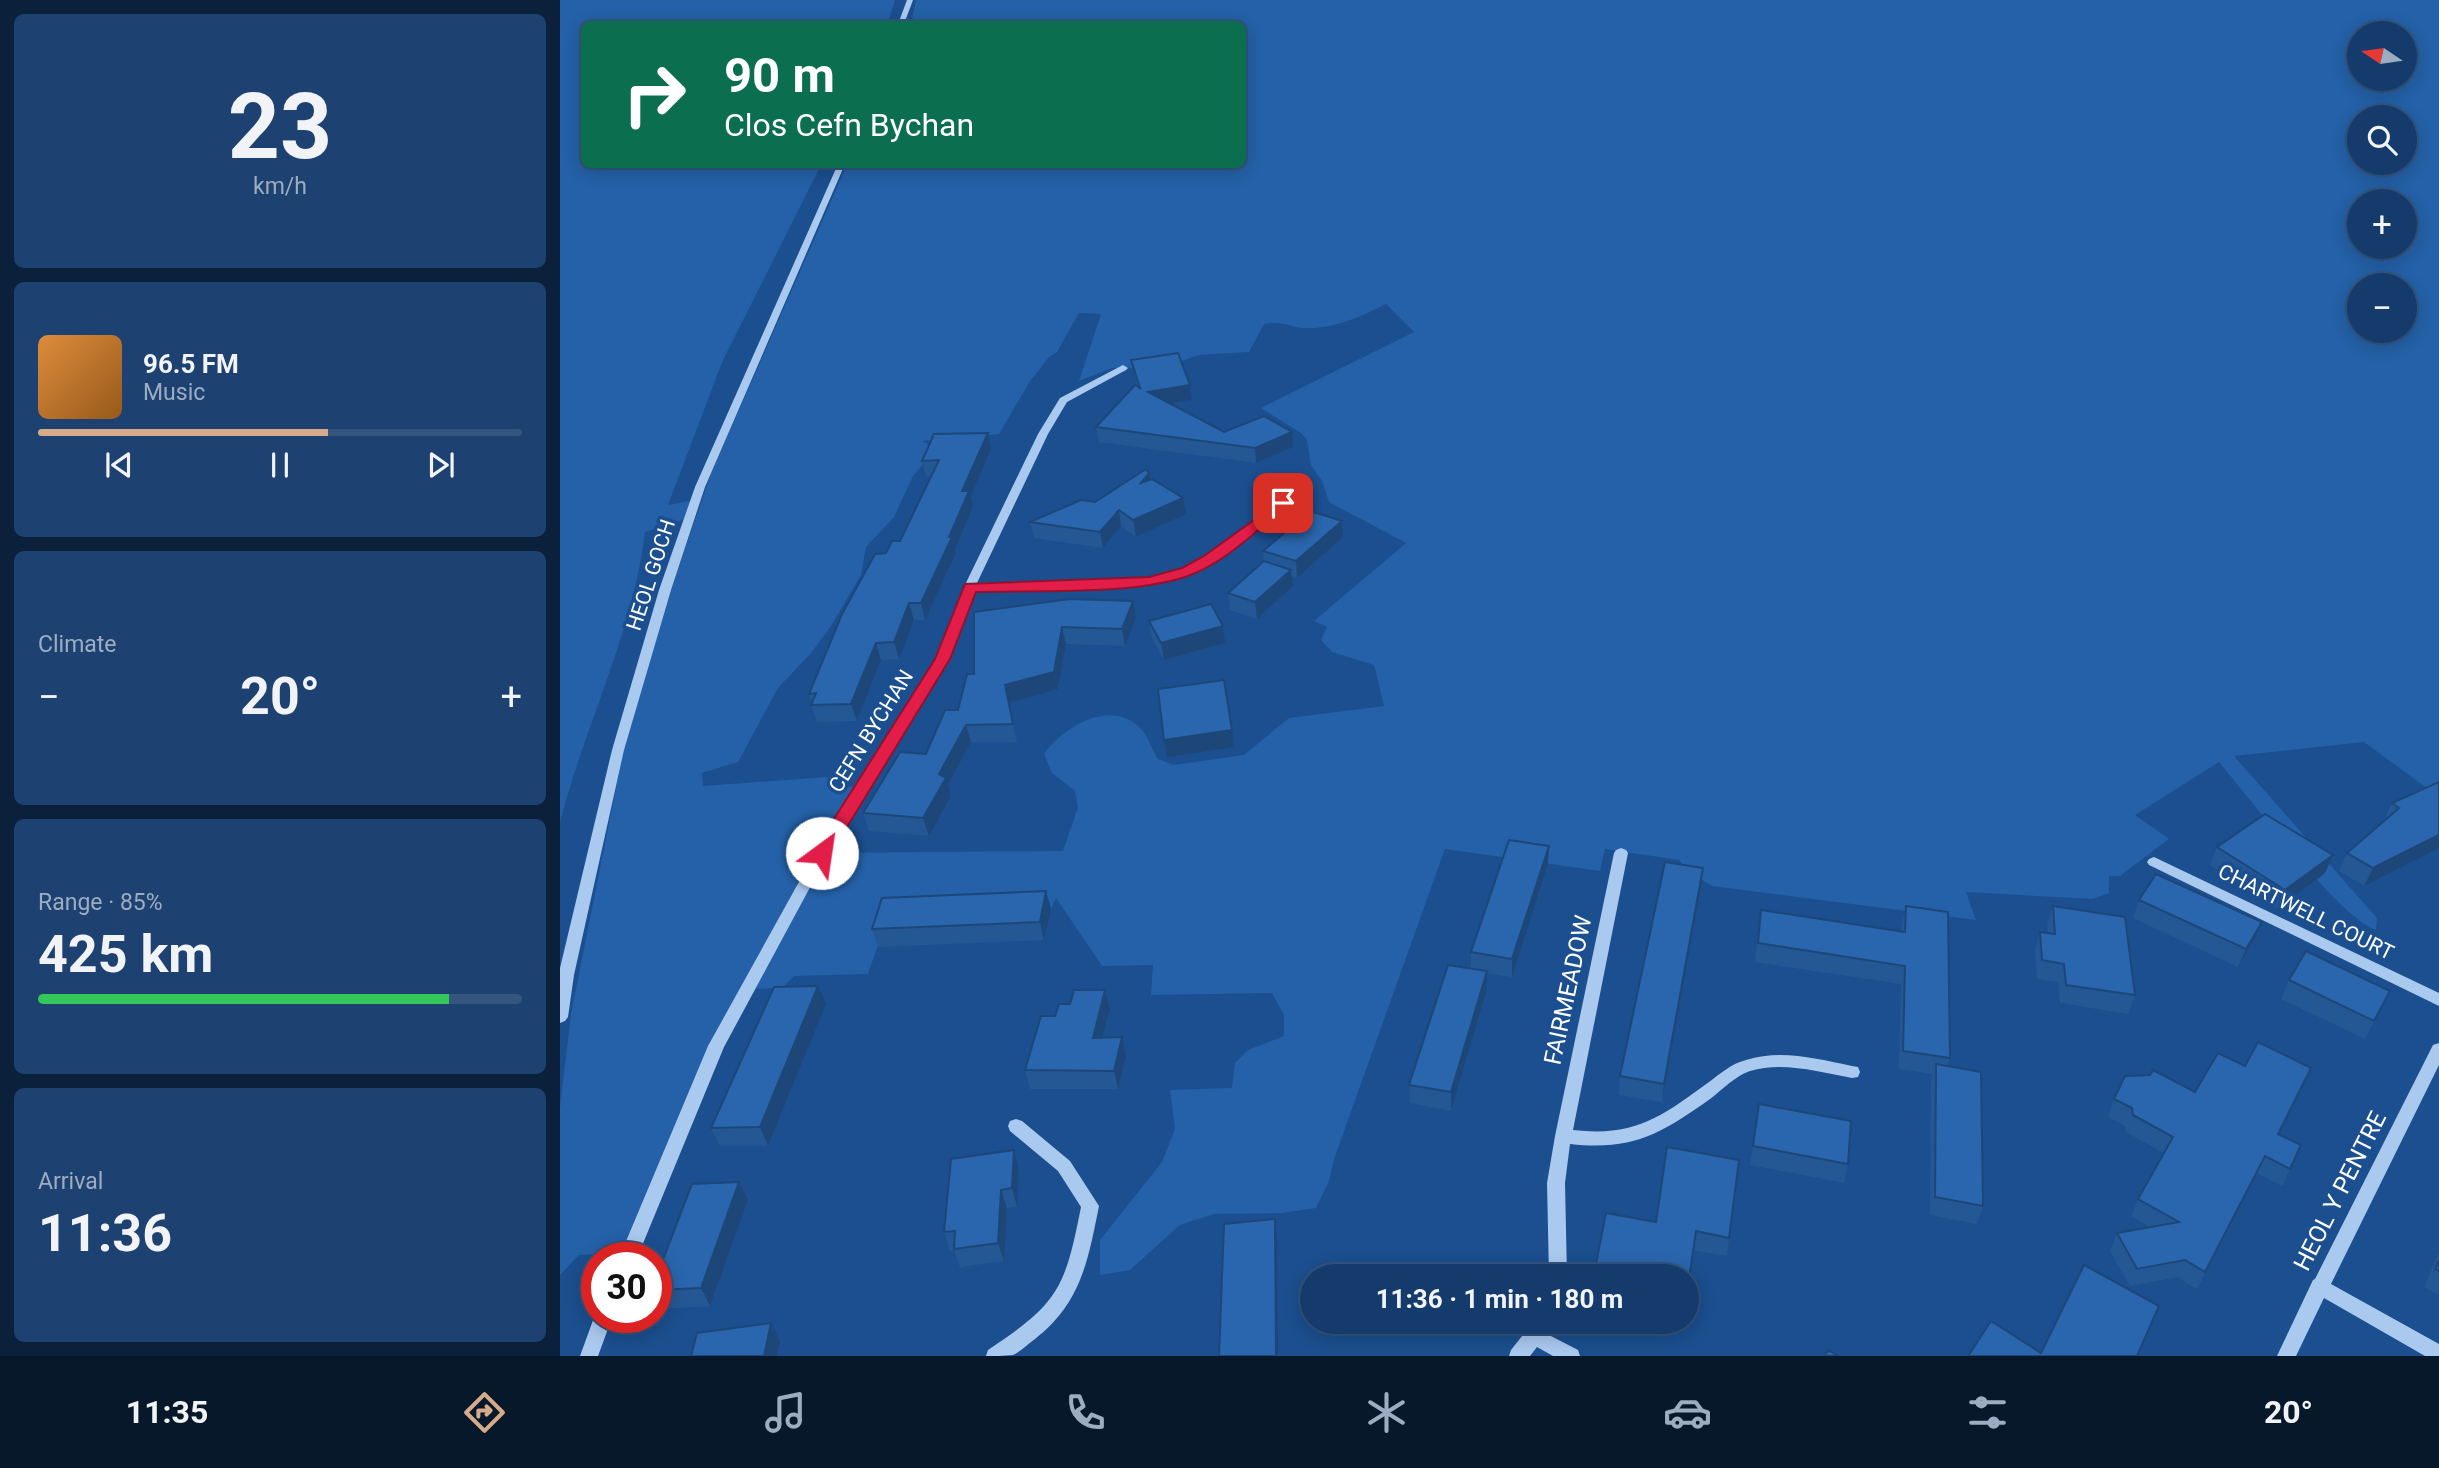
<!DOCTYPE html>
<html lang="en">
<head>
<meta charset="utf-8">
<style>
	:root { --surface:#143b6b; --page:#1d4271; --text:#f1f3f6; --muted:#9dadc1; --line:#33557e; --accent:#d6ab8b }
	body { margin:0; font-family:Roboto,sans-serif; background:var(--page); color:var(--text); height:100vh; display:flex; flex-direction:column; font-size:26px; white-space:nowrap }
	* { box-sizing:border-box; margin:0 }
	p { font-size:23px; color:var(--muted) }
	.icon { flex:none; width:38px; height:38px; fill:none; stroke:currentColor; stroke-width:2; stroke-linecap:round; stroke-linejoin:round }
	.map { position:relative; flex:1; overflow:hidden }
	.drawer { display:flex; flex-direction:column; gap:14px; padding:14px; background:#0b203b; width:560px }
	.drawer>* { flex:none }
	.guide { position:absolute; left:21px; top:21px; width:665px; height:147px; border-radius:10px; box-shadow:0 4px 18px #0003,0 0 0 2px var(--line); background:#0b6e4f; color:#fff; overflow:hidden }
	.needle { width:46px; rotate:283deg }
	.tools { position:absolute; left:1787px; top:21px; display:grid; gap:14px }
	.tools a { display:grid; place-items:center; width:70px; height:70px; border-radius:50%; background:var(--surface); box-shadow:0 4px 18px #0003,0 0 0 2px var(--line); font-size:35px }
	.speed { position:absolute; left:21px; top:1242px; display:flex; gap:14px; font-size:35px; font-weight:700; text-align:center }
	.speed>* { display:grid; place-content:center; width:91px; height:91px; border-radius:50%; background:var(--surface); box-shadow:0 4px 18px #0003,0 0 0 2px var(--line); line-height:1 }
	.speed .limit { border:10px solid #d22; background:#fff; color:#111 }
	.pin { position:absolute; display:grid; place-items:center; width:60px; height:60px; color:#fff; margin:-30px; border-radius:14px; box-shadow:0 4px 10px #0006 }
	.me { position:absolute; width:77px; margin:-38px; rotate:31deg; stroke-linejoin:round; filter:drop-shadow(0 0 5px #0008) }
	.turn { display:flex; align-items:center; gap:24px; height:147px; padding:0 28px; font-size:32px }
	.turn .icon { width:91px; height:91px; stroke-width:2.5 }
	.turn b { display:block; font-size:49px; line-height:60px }
	.big { font-size:52px; font-weight:700; line-height:1.1 }
	.drawer .widget { flex:1; display:flex; flex-direction:column; justify-content:center; gap:10px; min-width:0; padding:0 24px; border-radius:10px; background:var(--page) }
	.drawer .dial { align-items:center; gap:0 }
	.dial b { font-size:91px; line-height:1 }
	.song { display:flex; align-items:center; gap:21px }
	.cover { width:84px; height:84px; border-radius:10px; background:linear-gradient(135deg,hsl(30 70% 55%),hsl(30 70% 35%)) }
	.played { height:7px; border-radius:4px; background:linear-gradient(90deg,var(--accent) 60%,var(--line) 60%) }
	.keys { display:flex; justify-content:space-around; direction:ltr }
	.heat { display:flex; justify-content:space-between; align-items:center; font-size:38px; direction:ltr }
	.charge { height:10px; border-radius:5px; background:linear-gradient(90deg,#34c759 85%,var(--line) 0) }
	.trip { position:absolute; left:740px; top:1264px; width:399px; height:70px; border-radius:35px; background:var(--surface); box-shadow:0 4px 18px #0003,0 0 0 2px var(--line); font-weight:700; line-height:70px; text-align:center }
	.menu { display:flex; height:112px; justify-content:space-around; align-items:center; background:#08182b; color:var(--muted) }
	.menu .icon { width:49px; height:49px }
	.menu .current { color:var(--accent) }
	.menu b { font-size:32px; color:var(--text) }
	main { display:flex; flex:1; min-height:0 }
	.map>svg:first-child { display:block }
</style>
</head>
<body>
<main>
<section class="drawer">
<div class="widget dial"><b>23</b><p>km/h</p></div>
<div class="widget">
<div class="song"><i class="cover"></i><div><b>96.5 FM</b><p>Music</p></div></div>
<div class="played"></div>
<div class="keys"><svg class="icon" aria-label="previous" viewBox="0 0 24 24"><path d="M18 5L8 12l10 7zM5 5v14"/></svg><svg class="icon" aria-label="pause" viewBox="0 0 24 24"><path d="M8 5v14M16 5v14"/></svg><svg class="icon" aria-label="next" viewBox="0 0 24 24"><path d="M6 5l10 7-10 7zM19 5v14"/></svg></div>
</div>
<div class="widget"><p>Climate</p>
<div class="heat"><a>−</a><b class="big">20°</b><a>+</a></div>
</div>
<div class="widget"><p>Range · 85%</p><b class="big">425 km</b><div class="charge"></div></div>
<div class="widget"><p>Arrival</p><b class="big">11:36</b></div>
</section>
<div class="map">
<svg width="1879" height="1356" viewBox="0 0 1879 1356">
	<rect width="100%" height="100%" fill="#1b4f8f"/>
	<g fill="#2461a8" fill-rule="evenodd">
		<path d="M0,0H335L327,24H24V164L261,165L163,360L108,505L135,500L129,518L85,532C73,633 25,725 0,822Z"/>
		<path d="M356,0H1879V797L1804,742L1674,756L1817,918L1816,930C1780,919 1689,797 1659,762L1575,815L1609,839L1560,876H1549V893L1533,899L1406,892L1416,920L1152,886L1129,872L1119,860L1045,849L1040,871L885,849L774,1159L769,1181L756,1208L722,1213L654,1214L620,1225L570,1270L540,1275V1240L602,1162L615,1129L610,1090L672,1088L675,1063L688,1050L724,1036V1015L712,993L591,995L593,965L542,966L496,898L491,909L328,916L308,974L234,976L222,988L188,989L70,1252L19,1255L0,1275V1107L11,1014L64,748L106,604L152,471L287,165L682,164V24H351ZM1799,33H1844V79H1799ZM1799,117H1844V163H1799ZM1799,201H1844V247H1799ZM1799,285H1844V331H1799ZM826,304L854,332L701,408L741,433L747,440L751,465L762,481L769,502L846,543L754,621L767,627L761,640L772,652L814,665L824,706L729,718L684,755L614,765L598,759C592,750 589,738 582,730C553,697 504,726 484,754L492,773L515,791L518,807L503,851L262,853L303,786L281,787L267,777L143,786L142,773L178,762L218,688L251,653L271,626L301,575L306,547L334,517L353,476L365,462L372,447L362,441L439,434L470,381L489,357L497,352L519,313L541,314L519,381L552,368L605,367L639,355L689,352L704,324C725,320 728,328 747,328C774,329 803,316 826,304Z"/>
	</g>
	<g fill="none" stroke-linecap="round" stroke-linejoin="round">
		<g fill="#a9c9ee" fill-rule="evenodd">
			<path d="M347,0H353L344,24H338Z"/>
			<path d="M278,164H285L145,487L111,590L64,750L14,975L8,1017L5,1021L0,1023V968L52,750L99,590L135,487Z"/>
			<path d="M563,365L568,368L566,370L507,402L488,434L417,583L589,578L623,569L645,558L719,501L723,500L728,503L653,562L631,573L589,584L414,590L388,659L268,854L164,1047L77,1258H59L148,1046L255,853L376,659L404,587L478,434L500,398Z"/>
			<path d="M1061,848L1066,850L1068,853L1013,1130C1075,1137 1101,1117 1149,1082C1161,1073 1171,1064 1186,1060C1221,1049 1257,1059 1292,1066L1298,1067L1300,1072L1298,1077L1292,1078C1260,1072 1222,1061 1190,1071C1175,1076 1162,1090 1150,1099C1101,1134 1072,1151 1010,1144L1005,1183L1007,1276H989L987,1183L995,1136L1054,853L1056,850Z"/>
			<path d="M1594,857L1879,993V1006L1589,865L1587,862L1589,859Z"/>
			<path d="M1879,1043V1065L1771,1284L1879,1344V1356H1865L1764,1298L1736,1356H1717L1753,1280L1755,1279L1871,1049L1873,1045Z"/>
			<path d="M456,1119L462,1121L510,1161L539,1206C528,1261 521,1303 475,1339C468,1344 460,1352 453,1355C445,1356 434,1356 426,1356L428,1350C499,1303 505,1288 521,1207L498,1171L450,1131L448,1126L450,1121Z"/>
			<path d="M36,1312L37,1318H52L38,1356H20Z"/>
			<path d="M974,1321H995L987,1334L1018,1350L1020,1356H993L977,1347L970,1356H949L951,1350Z"/>
		</g>
	</g>
	<g fill="#245895">
		<path d="M571,360L630,385L632,400L609,403L664,432L733,447L696,463L539,442L536,427L577,386L574,374Z"/>
		<path d="M431,449L411,496L413,507L395,549L396,553L365,620H354L339,659L321,660L297,721L257,722L251,705L252,703L249,694L326,553L340,541L371,476H366L362,461Z"/>
		<path d="M589,473L590,480L623,498L626,514L576,537L561,526L543,548L474,538L470,522L535,502Z"/>
		<path d="M783,537L737,578L732,576L733,586L697,619L670,610L668,593L704,561L703,551Z"/>
		<path d="M414,612L576,618L565,646L506,644L498,689L449,703L457,742H411L388,785L391,796L369,836L309,831L303,813L366,754L398,710L414,674Z"/>
		<path d="M589,621L665,643L604,660L592,638Z"/>
		<path d="M1879,782L1804,886L1779,871L1787,853L1824,821L1832,803Z"/>
		<path d="M989,846L988,864L952,977L927,973V989L891,1111L850,1103L849,1085L911,968V952Z"/>
		<path d="M1657,847L1765,873L1717,909L1650,865Z"/>
		<path d="M1141,886L1102,1102L1059,1095L1060,1076Z"/>
		<path d="M486,891L491,909L484,940L318,947L312,929Z"/>
		<path d="M1579,900L1702,922L1694,940L1678,967L1573,918Z"/>
		<path d="M1346,906L1390,1058L1387,1066L1423,1206L1417,1224L1370,1215L1371,1083L1373,1074L1339,1069L1341,984L1195,962L1201,910L1342,931V924Z"/>
		<path d="M1493,906L1575,995L1568,1014L1500,1003L1498,982L1477,979L1475,950L1480,932L1488,933L1487,924Z"/>
		<path d="M1729,980L1830,991L1805,1039L1721,999Z"/>
		<path d="M545,990L550,1009L542,1037H562L566,1056L558,1089H470L465,1070L495,1016L510,1004Z"/>
		<path d="M266,1004L208,1146H160L151,1128Z"/>
		<path d="M1635,1092L1719,1134L1730,1169L1722,1186L1697,1173L1637,1289L1617,1277L1570,1286L1550,1251L1557,1233L1590,1227L1571,1216L1578,1199L1604,1153L1566,1132L1565,1126L1548,1117L1554,1099Z"/>
		<path d="M1199,1104L1288,1164L1284,1183L1190,1165Z"/>
		<path d="M454,1150L459,1169L457,1207L447,1208L444,1261L400,1267L394,1250L390,1251L384,1232Z"/>
		<path d="M188,1200L150,1306L102,1309L96,1299V1278Z"/>
		<path d="M1046,1213L1169,1238L1167,1256L1133,1250L1127,1294V1276H1034Z"/>
		<path d="M1879,1252V1295L1864,1287Z"/>
	</g>
	<g fill="#1d4779">
		<path d="M630,385L632,400L590,406L588,392Z"/>
		<path d="M732,432L733,447L696,463L695,448Z"/>
		<path d="M428,433L431,449L411,496L413,507L395,549L396,553L365,620L361,603L389,537L402,491Z"/>
		<path d="M589,473L592,489L581,483Z"/>
		<path d="M623,498L626,514L576,537L573,520Z"/>
		<path d="M559,510L561,526L543,548L540,532Z"/>
		<path d="M782,521L783,537L737,578L736,561Z"/>
		<path d="M731,570L733,586L697,619L695,602Z"/>
		<path d="M573,601L576,618L565,646L562,629Z"/>
		<path d="M349,603L354,620L339,659L334,642Z"/>
		<path d="M663,626L665,643L604,660L601,643Z"/>
		<path d="M502,627L506,644L498,689L449,703L457,742L445,685Z"/>
		<path d="M316,643L321,660L297,721L291,704Z"/>
		<path d="M406,725L411,742L388,785L391,796L369,836L363,818L379,774Z"/>
		<path d="M672,730L674,747L607,757L604,740Z"/>
		<path d="M1879,835V848L1804,886L1813,868Z"/>
		<path d="M989,846L988,864L952,977V959Z"/>
		<path d="M1773,855L1765,873L1717,909L1725,890Z"/>
		<path d="M1143,868L1141,886L1102,1102L1104,1084Z"/>
		<path d="M486,891L491,909L484,940L480,922Z"/>
		<path d="M1702,922L1694,940L1678,967L1686,949Z"/>
		<path d="M927,971V989L891,1111V1092Z"/>
		<path d="M258,986L266,1004L208,1146L200,1127Z"/>
		<path d="M545,990L550,1009L537,1056L533,1038Z"/>
		<path d="M562,1037L566,1056L558,1089L554,1071Z"/>
		<path d="M454,1150L459,1169L457,1207L452,1188Z"/>
		<path d="M179,1182L188,1200L150,1306L141,1288Z"/>
		<path d="M441,1190L447,1208L444,1261L438,1243Z"/>
		<path d="M715,1219L717,1237L718,1356H716Z"/>
		<path d="M211,1323L220,1341L217,1356H204Z"/>
	</g>
	<g fill="#2a66ad" stroke="#1d4779" stroke-width="2">
		<path d="M618,353L630,385L588,392L664,432L704,416L732,432L695,448L536,427L575,385L580,388L571,360Z"/>
		<path d="M428,433L402,491H409L389,537H392L361,603H349L334,642L316,643L291,704L251,705L256,693L249,694L282,614L315,554L326,553L332,541H340L379,460L362,461L374,434Z"/>
		<path d="M586,469L589,473L581,483L592,479L623,498L573,520L559,510L540,532L470,522L521,500L535,502Z"/>
		<path d="M750,511L782,521L736,561L703,551Z"/>
		<path d="M704,561L731,570L695,602L668,593Z"/>
		<path d="M510,599L573,601L562,629L502,627L494,672L445,685L453,724L406,725L379,774L386,778L363,818L303,813L340,752L366,754L385,710H398L407,674H414V612Z"/>
		<path d="M651,604L663,626L601,643L589,621Z"/>
		<path d="M664,680L672,730L604,740L598,689Z"/>
		<path d="M1879,782V835L1813,868L1787,853L1839,808L1832,803Z"/>
		<path d="M1705,814L1773,855L1725,890L1657,847Z"/>
		<path d="M949,840L989,846L952,959L911,952Z"/>
		<path d="M1105,862L1143,868L1104,1084L1060,1076Z"/>
		<path d="M1596,874L1702,922L1686,949L1579,900Z"/>
		<path d="M486,891L480,922L312,929L322,898Z"/>
		<path d="M1346,906L1388,912L1390,1058L1343,1051L1345,966L1198,943L1201,910L1345,932Z"/>
		<path d="M1493,906L1565,917L1575,995L1506,985L1504,964L1482,960L1480,932L1495,934Z"/>
		<path d="M1746,951L1830,991L1814,1021L1729,980Z"/>
		<path d="M888,965L927,971L891,1092L849,1085Z"/>
		<path d="M258,986L200,1127L151,1128L214,987Z"/>
		<path d="M514,990H545L533,1038L562,1037L554,1071L465,1070L481,1016H495L499,1004H510Z"/>
		<path d="M1698,1042L1751,1068L1718,1134L1741,1145L1730,1169L1705,1156L1645,1272L1625,1260L1577,1269L1557,1233L1619,1222L1578,1199L1613,1137L1573,1115L1572,1108L1554,1099L1565,1076L1590,1075L1593,1070L1635,1092L1658,1053L1685,1066Z"/>
		<path d="M1376,1064L1421,1072L1423,1206L1375,1197Z"/>
		<path d="M1199,1104L1291,1121L1288,1164L1193,1146Z"/>
		<path d="M1107,1147L1179,1160L1169,1238L1136,1231L1127,1292V1276H1045L1034,1274L1046,1213L1096,1222Z"/>
		<path d="M454,1150L452,1188L441,1190L438,1243L394,1249L395,1231L384,1232L391,1159Z"/>
		<path d="M179,1182L141,1288L96,1290V1278L132,1184Z"/>
		<path d="M715,1219L716,1356H659L664,1224Z"/>
		<path d="M1879,1260V1271L1875,1269Z"/>
		<path d="M1524,1265L1599,1306L1577,1356H1408L1431,1321L1481,1353Z"/>
		<path d="M211,1323L204,1356H131L137,1333Z"/>
		<path d="M1268,1350L1278,1356H1265Z"/>
	</g>
	<path fill="#e11d48" stroke="#92132f" stroke-width="2" d="M723,499L728,500V506C699,528 668,560 633,574C581,596 475,590 416,592L390,659L268,858H255L253,853L255,849L375,659L405,584L589,577L622,568L644,556Z"/>
	<g text-anchor="middle" dominant-baseline="central" stroke-width="7" stroke-linejoin="round" paint-order="stroke">
		<g font-size="21" fill="#fff" stroke="#1b4f8f">
			<text transform="translate(91 575) rotate(-72)">HEOL GOCH</text>
			<text transform="translate(311 731) rotate(-58)">CEFN BYCHAN</text>
			<text transform="translate(1746 912) rotate(26)">CHARTWELL COURT</text>
		</g>
		<g font-size="24" fill="#fff" stroke="#1b4f8f">
			<text transform="translate(1008 990) rotate(-78)">FAIRMEADOW</text>
			<text transform="translate(1780 1191) rotate(-63)">HEOL Y PENTRE</text>
		</g>
	</g>
</svg>
<div class="tools">
<a><svg class="needle" viewBox="-14 -14 28 28"><path d="M0-13l5 13h-10z" fill="#e53935"/><path d="M0 13l5-13h-10z" fill="#9dadc1"/></svg></a>
<a><svg class="icon" aria-label="search" viewBox="0 0 24 24"><circle cx="10" cy="10" r="6"/><path d="M15 15l6 6"/></svg></a>
<a>+</a>
<a>−</a>
</div>
<div class="speed"><div class="limit">30</div></div>
<div class="pin" style="left:723px;top:503px;background:#d93025"><svg class="icon" aria-label="arrive" viewBox="0 0 24 24"><path d="M6 21V4h12l-3 4 3 4H6"/></svg></div>
<svg class="me" style="left:262px;top:853px" viewBox="-20 -20 40 40"><circle r="19" fill="#fff"/><path d="M0-13L10 11 0 6-10 11z" fill="#e11d48"/></svg>
<div class="trip">11:36 · 1 min · 180 m</div>
<div class="guide">
<div class="turn"><svg class="icon" aria-label="right" viewBox="0 0 24 24"><path d="M7 20v-9h11M14 6l5 5-5 5"/></svg><div><b>90 m</b>Clos Cefn Bychan</div></div>
</div>
</div>
</main>
<nav class="menu">
<b>11:35</b>
<svg class="icon current" aria-label="directions" viewBox="0 0 24 24"><path d="M12 3l9 9-9 9-9-9zM9 14v-3h6M13 9l2 2-2 2"/></svg>
<svg class="icon" aria-label="music" viewBox="0 0 24 24"><path d="M9 18V5l10-2v13"/><circle cx="6" cy="18" r="3"/><circle cx="16" cy="16" r="3"/></svg>
<svg class="icon" aria-label="phone" viewBox="0 0 24 24"><path d="M5 4h4l2 5-3 2q2 4 5 5l2-3 5 2v4C11 20 4 13 5 4z"/></svg>
<svg class="icon" aria-label="climate" viewBox="0 0 24 24"><path d="M12 3v18M4 7l16 10M4 17L20 7"/></svg>
<svg class="icon" aria-label="car" viewBox="0 0 24 24"><path d="M5 17H2v-5l4-1 3-4h7l3 4 3 1v5h-3M9 17h6M6 11h13"/><circle cx="7" cy="17" r="2"/><circle cx="17" cy="17" r="2"/></svg>
<svg class="icon" aria-label="filters" viewBox="0 0 24 24"><path d="M4 7h16M4 17h16"/><circle cx="9" cy="7" r="2"/><circle cx="15" cy="17" r="2"/></svg>
<b>20°</b>
</nav>
</body>
</html>
